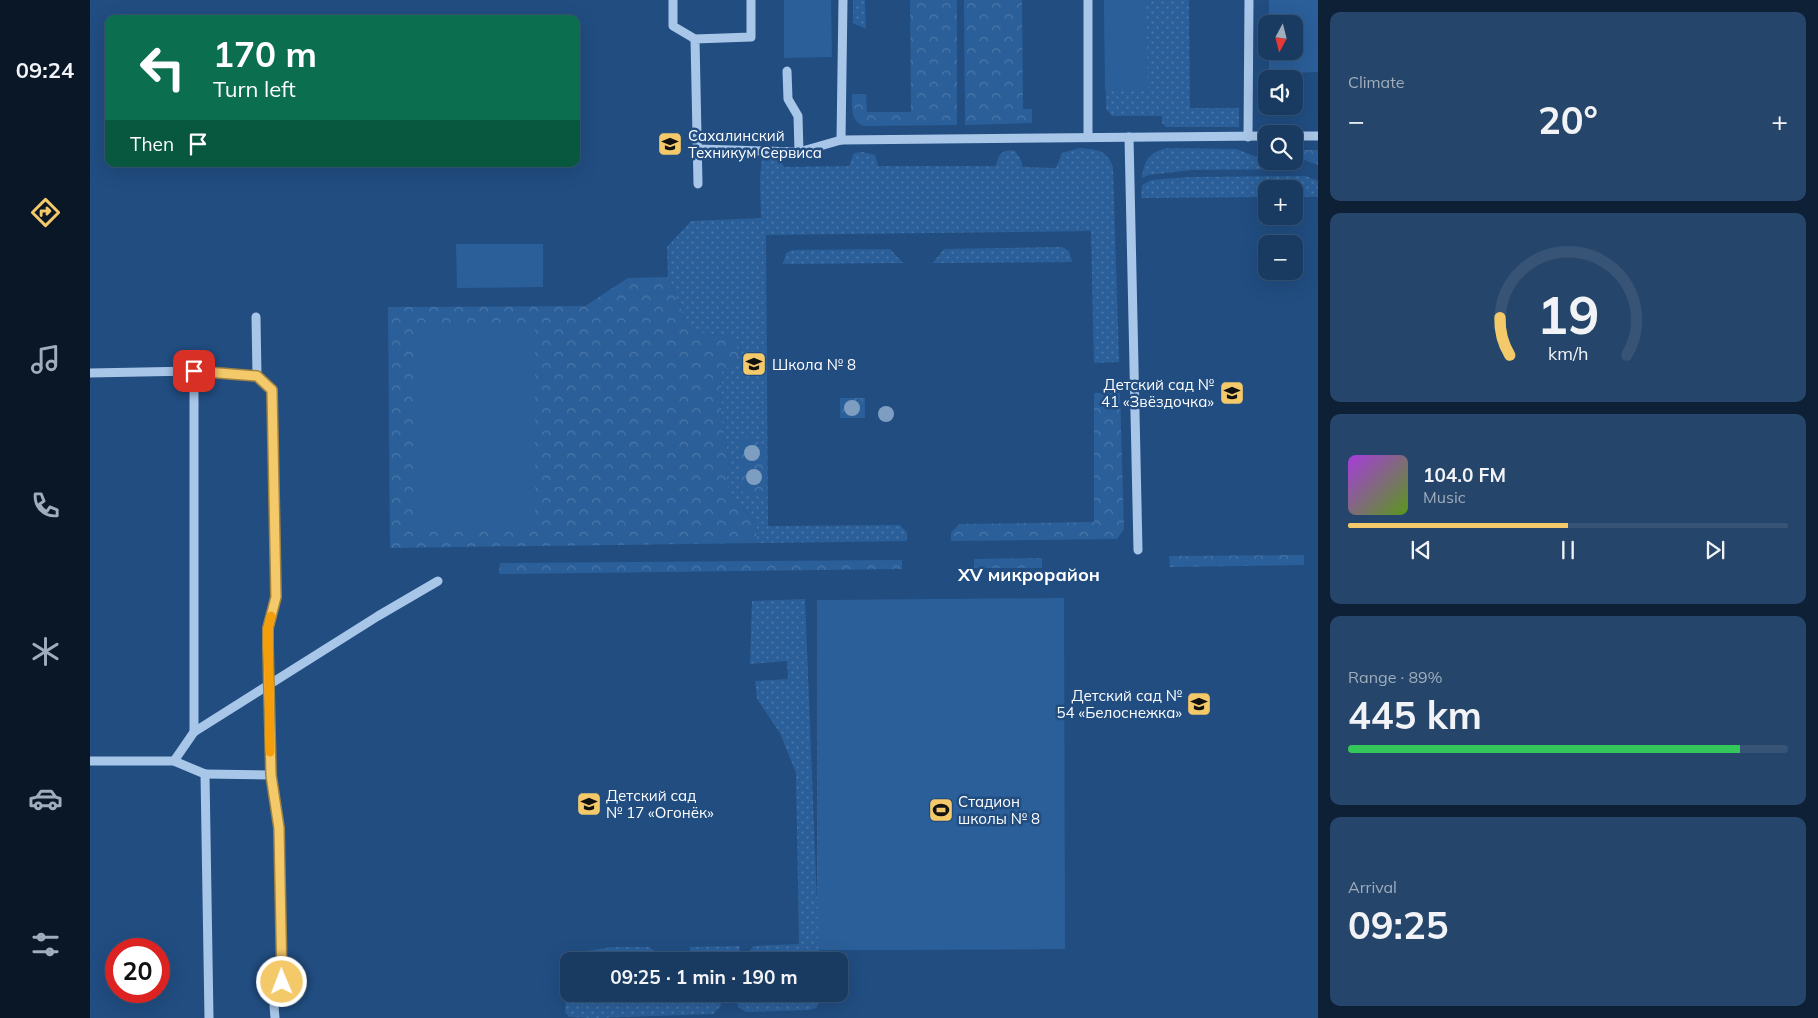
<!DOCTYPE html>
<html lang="en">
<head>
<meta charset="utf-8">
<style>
	:root { --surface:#193a61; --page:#26456a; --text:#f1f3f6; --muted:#9fadbd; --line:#375476; --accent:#f4c969 }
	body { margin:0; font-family:Mulish,sans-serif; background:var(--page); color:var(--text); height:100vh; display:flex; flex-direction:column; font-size:19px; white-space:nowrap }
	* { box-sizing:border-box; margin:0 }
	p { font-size:16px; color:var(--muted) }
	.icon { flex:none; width:28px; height:28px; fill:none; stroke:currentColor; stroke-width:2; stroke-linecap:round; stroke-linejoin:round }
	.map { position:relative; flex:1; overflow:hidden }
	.details { display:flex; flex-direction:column; gap:12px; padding:12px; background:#0e2035; width:500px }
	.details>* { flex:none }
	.hud { position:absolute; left:15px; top:15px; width:475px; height:152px; border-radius:10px; box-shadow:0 5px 20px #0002,0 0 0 1px var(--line); background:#0b6e4f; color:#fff; overflow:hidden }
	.needle { width:32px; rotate:187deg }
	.tools { position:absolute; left:1168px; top:15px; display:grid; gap:10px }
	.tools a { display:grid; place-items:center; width:45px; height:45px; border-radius:10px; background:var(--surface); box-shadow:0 5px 20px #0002,0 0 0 1px var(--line); font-size:25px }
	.speed { position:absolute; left:15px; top:938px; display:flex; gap:10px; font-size:25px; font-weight:700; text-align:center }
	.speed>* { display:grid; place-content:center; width:65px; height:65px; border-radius:50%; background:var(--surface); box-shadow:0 5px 20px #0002,0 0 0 1px var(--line); line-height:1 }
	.speed .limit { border:8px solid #d22; background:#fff; color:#111 }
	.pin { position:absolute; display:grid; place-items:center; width:42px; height:42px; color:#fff; margin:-21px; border-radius:10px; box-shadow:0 2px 8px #0006 }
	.me { position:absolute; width:55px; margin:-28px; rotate:359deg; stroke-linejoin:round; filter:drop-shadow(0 0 4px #0008) }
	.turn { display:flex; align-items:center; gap:18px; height:105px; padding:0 25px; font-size:22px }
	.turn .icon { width:65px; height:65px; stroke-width:2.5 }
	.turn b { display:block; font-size:35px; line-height:42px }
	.then { display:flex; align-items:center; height:48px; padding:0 25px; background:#0003; gap:10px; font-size:19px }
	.big { font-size:38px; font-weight:700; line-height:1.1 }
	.details .tile { flex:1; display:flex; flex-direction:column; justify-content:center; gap:8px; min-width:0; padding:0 18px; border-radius:10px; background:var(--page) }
	.details .dial { align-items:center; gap:0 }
	.dial svg { height:130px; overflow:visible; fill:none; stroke:var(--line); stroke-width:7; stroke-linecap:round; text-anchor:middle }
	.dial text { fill:var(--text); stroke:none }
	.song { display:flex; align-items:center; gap:15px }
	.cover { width:60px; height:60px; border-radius:8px; background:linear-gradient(135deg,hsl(280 70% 55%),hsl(90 70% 35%)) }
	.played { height:5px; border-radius:2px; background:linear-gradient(90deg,var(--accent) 50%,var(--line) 50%) }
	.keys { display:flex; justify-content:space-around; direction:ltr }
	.heat { display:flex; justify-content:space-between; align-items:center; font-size:28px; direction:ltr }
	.charge { height:8px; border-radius:4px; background:linear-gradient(90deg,#34c759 89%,var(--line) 0) }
	.trip { position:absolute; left:470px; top:952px; width:288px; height:50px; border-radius:10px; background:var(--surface); box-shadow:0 5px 20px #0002,0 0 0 1px var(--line); font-weight:700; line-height:50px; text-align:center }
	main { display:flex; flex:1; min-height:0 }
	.tab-bar { display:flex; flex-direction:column; width:90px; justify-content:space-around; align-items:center; background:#0a1727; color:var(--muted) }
	.tab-bar .icon { width:35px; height:35px }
	.tab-bar .on { color:var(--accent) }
	.tab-bar b { font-size:22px; color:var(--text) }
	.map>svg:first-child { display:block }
</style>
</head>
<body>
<main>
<nav class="tab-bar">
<b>09:24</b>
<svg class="icon on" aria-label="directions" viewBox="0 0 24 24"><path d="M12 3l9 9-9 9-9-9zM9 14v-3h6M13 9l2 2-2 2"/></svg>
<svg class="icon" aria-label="music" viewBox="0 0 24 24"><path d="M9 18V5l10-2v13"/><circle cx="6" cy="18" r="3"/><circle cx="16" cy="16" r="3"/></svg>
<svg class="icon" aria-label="phone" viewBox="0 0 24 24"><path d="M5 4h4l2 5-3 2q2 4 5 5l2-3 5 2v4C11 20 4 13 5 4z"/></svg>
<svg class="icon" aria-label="climate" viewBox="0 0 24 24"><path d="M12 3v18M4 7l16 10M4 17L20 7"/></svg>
<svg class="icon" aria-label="car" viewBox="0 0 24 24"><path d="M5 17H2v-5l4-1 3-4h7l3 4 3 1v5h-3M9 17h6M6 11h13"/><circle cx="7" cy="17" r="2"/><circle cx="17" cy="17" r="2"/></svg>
<svg class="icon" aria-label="filters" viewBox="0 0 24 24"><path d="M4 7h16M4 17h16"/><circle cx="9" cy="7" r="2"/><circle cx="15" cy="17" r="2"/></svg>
</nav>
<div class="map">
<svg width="1228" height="1018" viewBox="0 0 1228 1018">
	<defs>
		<pattern id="grass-dots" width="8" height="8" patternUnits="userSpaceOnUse" patternTransform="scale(1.25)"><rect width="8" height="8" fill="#2b5f99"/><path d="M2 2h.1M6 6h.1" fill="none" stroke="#4b77a8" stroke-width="1.8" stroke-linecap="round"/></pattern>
		<pattern id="forest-crowns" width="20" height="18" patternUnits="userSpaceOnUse" patternTransform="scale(1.25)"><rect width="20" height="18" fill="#2b5f99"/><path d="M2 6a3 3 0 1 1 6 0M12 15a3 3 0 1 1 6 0" fill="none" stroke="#4b77a8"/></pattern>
	</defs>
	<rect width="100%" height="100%" fill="#214d81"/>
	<g fill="url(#grass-dots)">
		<path d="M763,0H775L776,29L763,23Z"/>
		<path d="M1014,0H1099L1100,108H1149V127H1076L1072,123V116H1022L1016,109Z"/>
		<path d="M990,148C1008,150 1016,149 1023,167L1029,362L1004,363L1001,231L676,235L678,526L810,525L817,533V541L667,543L666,523L648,503L636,485L639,461L631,415L632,371L641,337L600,331L578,277L577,247L601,221L671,218L670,180L672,155L690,159L694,167L759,166L764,153L773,152L785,155L788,166H906C908,155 912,149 925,151L930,158L933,167L966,168L972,153Z"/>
		<path d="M1077,148L1146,149L1198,169L1102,170L1059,175L1052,178C1054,160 1060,152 1077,148Z"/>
		<path d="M1216,176L1228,181V197H1204V189H1176V197L1051,198L1052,185L1061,180L1100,177Z"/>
		<path d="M972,247L979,251L982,262L843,263L854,249Z"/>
		<path d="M800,249L813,263L693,264L696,253L703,250Z"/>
		<path d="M715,599L727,903V600L975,949L729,950V961H653L663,946L709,944L706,773L690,733L667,699L665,681L698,679L697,661L660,664L662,601Z"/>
		<path d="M650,946L649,954L645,961H600V947Z"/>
		<path d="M523,947H559L578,961H490L496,951Z"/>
		<path d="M491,994H622L630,999L631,1006L623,1014L504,1018L479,1017L475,1012L476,995L490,996Z"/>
		<path d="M647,994H730V1001L726,1008L720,1010L656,1012L648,1007Z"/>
	</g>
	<g fill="url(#forest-crowns)">
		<path d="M820,0H867V125L774,126C760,121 762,107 762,94H776L777,112H821Z"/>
		<path d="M874,0H932L933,109H942V123L875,125Z"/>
		<path d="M1204,150H1228V165L1204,156Z"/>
		<path d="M578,277L600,331L641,337L649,351L645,365L632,371L631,415L639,461L636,485L648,503L666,523L667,543L300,548L298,307L495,306L538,278Z"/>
		<path d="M1004,393H1030L1034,529L1027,539L861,541V533L869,524L1004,522Z"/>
		<rect x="750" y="398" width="25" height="20"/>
		<path d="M665,436L677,459V496L653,494L648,439Z"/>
		<path d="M1214,555V565L1080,567L1079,556Z"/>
		<path d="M952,558V568H884V559Z"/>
		<path d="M812,560V569L409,574L410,563Z"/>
	</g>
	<g fill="#2b5f99">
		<path d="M694,0H741L742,57L694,58Z"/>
		<path d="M1014,0H1056L1058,90H1015Z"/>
		<path d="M1179,0H1228V72L1179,74V51H1204V24H1179Z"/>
		<path d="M366,244H453V287L367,288Z"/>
		<path d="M326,325L445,326V527H326Z"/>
		<path d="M974,598L975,949L728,950L727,600Z"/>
	</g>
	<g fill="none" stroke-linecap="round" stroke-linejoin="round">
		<g stroke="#a8c6e8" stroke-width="9">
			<path d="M583,0V26L605,39"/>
			<path d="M697,71L698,99L708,116L709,152"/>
			<path d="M1204,136H1228"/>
			<path d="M998,137V0"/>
			<path d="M1039,137L1048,550"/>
			<path d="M1158,137L1159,0"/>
			<path d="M751,140L753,0"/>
			<path d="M608,149L709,152L751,140L1176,136"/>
			<path d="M608,184L605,39L661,37V0"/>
			<path d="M166,317L167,376"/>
			<path d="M104,371L167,376L183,390L186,597L178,627L181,775"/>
			<path d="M0,373L104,371V732"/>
			<path d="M0,761H84L115,774L119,1018"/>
			<path d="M84,761L104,732L288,616L348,581"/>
			<path d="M115,774L181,775L189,828L192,982L184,1006L185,1018"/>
		</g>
	</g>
	<g fill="#7e9ec1">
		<circle cx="762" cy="408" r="8"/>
		<circle cx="796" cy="414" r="8"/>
		<circle cx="662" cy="453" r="8"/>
		<circle cx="664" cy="477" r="8"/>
	</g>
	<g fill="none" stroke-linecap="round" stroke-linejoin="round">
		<defs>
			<path id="route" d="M104,371L167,376L182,390L186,597L178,628V647L181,775L189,828L192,982"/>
		</defs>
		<use href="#route" stroke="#9f8344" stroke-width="12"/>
		<use href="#route" stroke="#f4c969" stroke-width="9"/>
		<path stroke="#f59e0b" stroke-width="9" d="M180,752L178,628L181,616"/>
	</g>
	<defs>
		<symbol id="university-square" viewBox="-11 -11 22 22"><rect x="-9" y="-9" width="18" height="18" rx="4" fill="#f4c969" stroke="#214d81"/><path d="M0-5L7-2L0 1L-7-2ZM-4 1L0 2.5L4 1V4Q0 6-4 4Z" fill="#111"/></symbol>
		<symbol id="school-square" viewBox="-11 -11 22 22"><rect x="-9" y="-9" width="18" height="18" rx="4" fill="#f4c969" stroke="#214d81"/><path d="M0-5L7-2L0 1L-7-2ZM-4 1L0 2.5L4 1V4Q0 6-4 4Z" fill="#111"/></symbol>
		<symbol id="stadium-square" viewBox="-11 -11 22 22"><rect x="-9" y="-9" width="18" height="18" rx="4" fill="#f4c969" stroke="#214d81"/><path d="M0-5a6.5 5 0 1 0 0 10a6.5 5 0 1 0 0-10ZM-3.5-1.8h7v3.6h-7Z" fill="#111"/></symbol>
	</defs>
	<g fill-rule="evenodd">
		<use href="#university-square" x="566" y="130" width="28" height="28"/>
		<use href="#school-square" x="650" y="350" width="28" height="28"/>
		<use href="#school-square" x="1128" y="379" width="28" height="28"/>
		<use href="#school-square" x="1095" y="690" width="28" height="28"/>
		<use href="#school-square" x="485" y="790" width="28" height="28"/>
		<use href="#stadium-square" x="837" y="796" width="28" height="28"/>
	</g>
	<g text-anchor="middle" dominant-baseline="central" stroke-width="5" stroke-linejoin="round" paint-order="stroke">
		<g font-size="15" fill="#fff" stroke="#214d81" text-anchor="start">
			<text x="598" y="135">Сахалинский<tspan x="598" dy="17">Техникум Сервиса</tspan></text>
			<text x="682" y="364">Школа № 8</text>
			<text x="1124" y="384" text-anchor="end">Детский сад №<tspan x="1124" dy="17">41 «Звёздочка»</tspan></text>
			<text x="1092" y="695" text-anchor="end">Детский сад №<tspan x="1092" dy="17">54 «Белоснежка»</tspan></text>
			<text x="516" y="795">Детский сад<tspan x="516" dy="17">№ 17 «Огонёк»</tspan></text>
			<text x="868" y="801">Стадион<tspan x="868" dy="17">школы № 8</tspan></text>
		</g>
		<g font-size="18" font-weight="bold" fill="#fff" stroke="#214d81">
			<text x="939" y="574">XV микрорайон</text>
		</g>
	</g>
</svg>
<div class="tools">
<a><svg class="needle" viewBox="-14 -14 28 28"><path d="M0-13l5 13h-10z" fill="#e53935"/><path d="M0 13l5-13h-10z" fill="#9fadbd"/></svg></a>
<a><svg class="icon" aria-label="sound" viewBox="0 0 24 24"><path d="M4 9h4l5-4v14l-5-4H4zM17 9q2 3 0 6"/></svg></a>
<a><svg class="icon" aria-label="search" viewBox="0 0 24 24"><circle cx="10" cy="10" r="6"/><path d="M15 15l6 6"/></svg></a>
<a>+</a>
<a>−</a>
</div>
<div class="speed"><div class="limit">20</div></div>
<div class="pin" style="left:104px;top:371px;background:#d93025"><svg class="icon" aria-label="arrive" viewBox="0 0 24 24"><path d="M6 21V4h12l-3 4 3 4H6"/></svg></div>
<svg class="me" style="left:192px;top:982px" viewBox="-20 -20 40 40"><circle r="17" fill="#f4c969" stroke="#fff" stroke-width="3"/><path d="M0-11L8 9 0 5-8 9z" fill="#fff"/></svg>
<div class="trip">09:25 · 1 min · 190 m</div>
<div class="hud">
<div class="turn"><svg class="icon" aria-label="left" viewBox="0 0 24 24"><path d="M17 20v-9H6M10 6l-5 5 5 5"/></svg><div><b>170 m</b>Turn left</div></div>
<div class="then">Then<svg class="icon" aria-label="arrive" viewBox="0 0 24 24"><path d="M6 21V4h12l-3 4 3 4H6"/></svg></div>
</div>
</div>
<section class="details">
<div class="tile"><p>Climate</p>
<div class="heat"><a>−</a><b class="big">20°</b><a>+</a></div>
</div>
<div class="tile dial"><svg viewBox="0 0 100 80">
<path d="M14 69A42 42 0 1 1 86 69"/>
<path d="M14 69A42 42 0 0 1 8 46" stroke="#f4c969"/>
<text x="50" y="56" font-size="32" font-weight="700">19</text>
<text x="50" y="72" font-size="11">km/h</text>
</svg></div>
<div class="tile">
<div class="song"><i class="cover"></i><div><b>104.0 FM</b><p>Music</p></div></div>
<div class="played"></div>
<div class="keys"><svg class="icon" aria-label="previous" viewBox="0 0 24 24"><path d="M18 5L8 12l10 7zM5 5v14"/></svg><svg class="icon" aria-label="pause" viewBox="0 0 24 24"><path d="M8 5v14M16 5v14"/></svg><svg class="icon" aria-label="next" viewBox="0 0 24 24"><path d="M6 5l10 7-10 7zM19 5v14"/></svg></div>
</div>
<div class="tile"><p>Range · 89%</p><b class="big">445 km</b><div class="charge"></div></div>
<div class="tile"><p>Arrival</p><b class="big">09:25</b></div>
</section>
</main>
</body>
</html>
